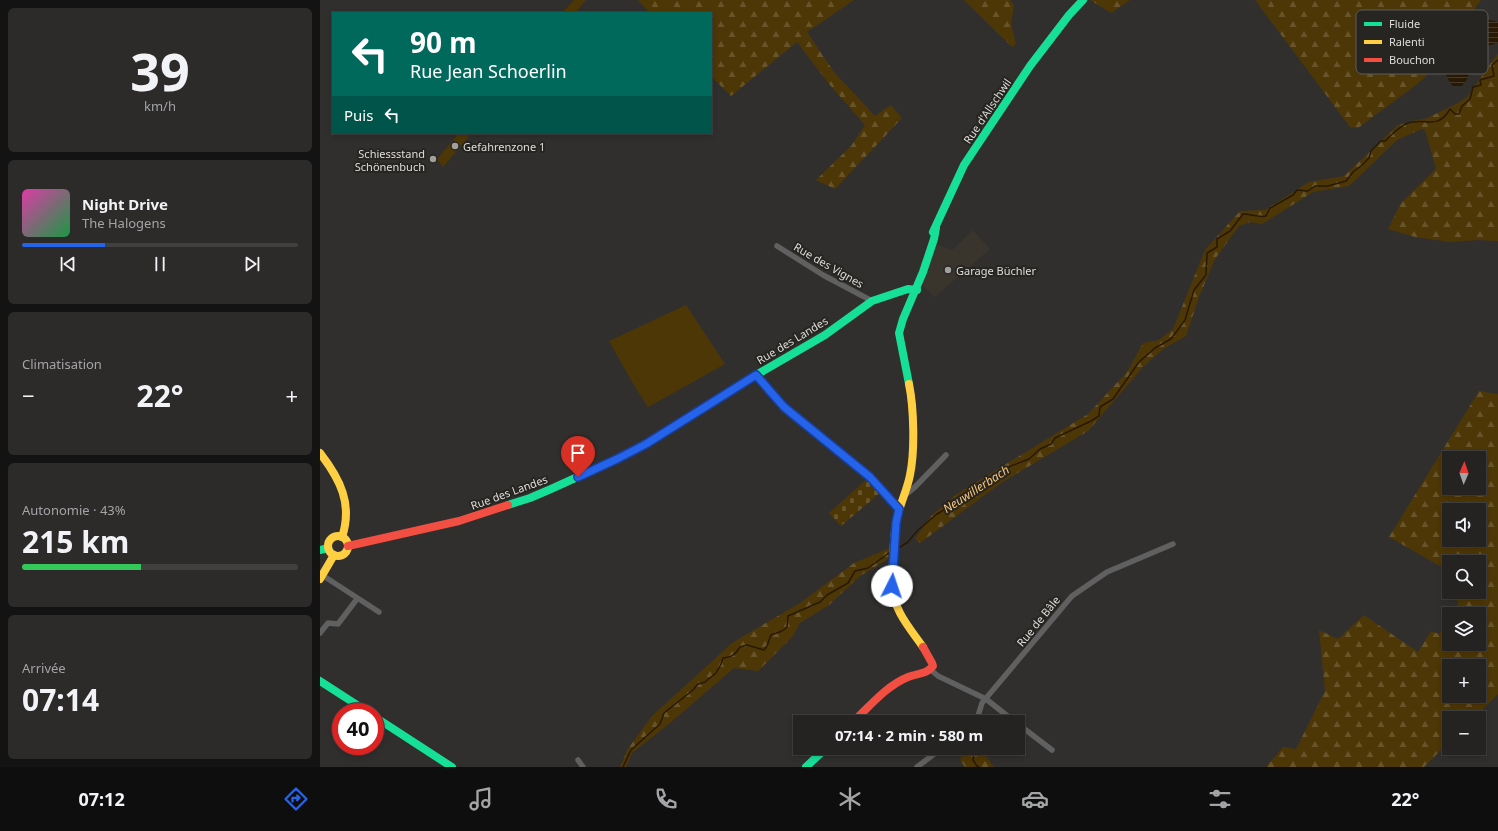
<!DOCTYPE html>
<html lang="fr">
<head>
<meta charset="utf-8">
<style>
	:root { --surface:#242322; --page:#2c2b2a; --text:#f1f3f6; --muted:#a3a4a5; --line:#414040; --accent:#2563eb }
	body { margin:0; font-family:"Noto Sans",sans-serif; background:var(--page); color:var(--text); height:100vh; display:flex; flex-direction:column; font-size:15px; white-space:nowrap }
	* { box-sizing:border-box; margin:0 }
	p { font-size:13px; color:var(--muted) }
	.icon { flex:none; width:22px; height:22px; fill:none; stroke:currentColor; stroke-width:2; stroke-linecap:round; stroke-linejoin:round }
	.map { position:relative; flex:1; overflow:hidden }
	.panel { display:flex; flex-direction:column; gap:8px; padding:8px; background:#141313; width:320px }
	.panel>* { flex:none }
	.top-card { position:absolute; left:12px; top:12px; width:380px; height:122px; border-radius:0px; box-shadow:0 2px 6px #0003,0 0 0 1px var(--line); background:#00695c; color:#fff; overflow:hidden }
	.needle { width:26px; rotate:2deg }
	.fabs { position:absolute; left:1122px; top:451px; display:grid; gap:8px }
	.fabs a { display:grid; place-items:center; width:44px; height:44px; border-radius:0px; background:var(--surface); box-shadow:0 2px 6px #0003,0 0 0 1px var(--line); font-size:20px }
	.speed { position:absolute; left:12px; top:703px; display:flex; gap:8px; font-size:20px; font-weight:700; text-align:center }
	.speed>* { display:grid; place-content:center; width:52px; height:52px; border-radius:50%; background:var(--surface); box-shadow:0 2px 6px #0003,0 0 0 1px var(--line); line-height:1 }
	.speed .limit { border:6px solid #d22; background:#fff; color:#111 }
	.pin { position:absolute; display:grid; place-items:center; width:34px; height:34px; color:#fff; margin:-41px -17px; border-radius:50% 50% 50% 0; rotate:-45deg; box-shadow:0 0 4px #0007 }
	.pin .icon { rotate:45deg }
	.me { position:absolute; width:44px; margin:-22px; rotate:4deg; stroke-linejoin:round; filter:drop-shadow(0 0 3px #0008) }
	.turn { display:flex; align-items:center; gap:14px; height:84px; padding:0 12px; font-size:18px }
	.turn .icon { width:52px; height:52px; stroke-width:2.5 }
	.turn b { display:block; font-size:28px; line-height:34px }
	.then { display:flex; align-items:center; height:38px; padding:0 12px; background:#0003; gap:8px; font-size:15px }
	.big { font-size:30px; font-weight:700; line-height:1.1 }
	.panel .card { flex:1; display:flex; flex-direction:column; justify-content:center; gap:6px; min-width:0; padding:0 14px; border-radius:6px; background:var(--page) }
	.panel .dial { align-items:center; gap:0 }
	.dial b { font-size:52px; line-height:1 }
	.song { display:flex; align-items:center; gap:12px }
	.cover { width:48px; height:48px; border-radius:6px; background:linear-gradient(135deg,hsl(320 70% 55%),hsl(140 70% 35%)) }
	.played { height:4px; border-radius:2px; background:linear-gradient(90deg,var(--accent) 30%,var(--line) 30%) }
	.keys { display:flex; justify-content:space-around; direction:ltr }
	.heat { display:flex; justify-content:space-between; align-items:center; font-size:22px; direction:ltr }
	.charge { height:6px; border-radius:3px; background:linear-gradient(90deg,#34c759 43%,var(--line) 0) }
	.trip { position:absolute; left:473px; top:715px; width:232px; height:40px; border-radius:0px; background:var(--surface); box-shadow:0 2px 6px #0003,0 0 0 1px var(--line); font-weight:700; line-height:40px; text-align:center }
	.tab-bar { display:flex; height:64px; justify-content:space-around; align-items:center; background:#0e0e0e; color:var(--muted) }
	.tab-bar .icon { width:28px; height:28px }
	.tab-bar .current { color:var(--accent) }
	.tab-bar b { font-size:18px; color:var(--text) }
	main { display:flex; flex:1; min-height:0 }
	.map>svg:first-child { display:block }
</style>
</head>
<body>
<main>
<section class="panel">
<div class="card dial"><b>39</b><p>km/h</p></div>
<div class="card">
<div class="song"><i class="cover"></i><div><b>Night Drive</b><p>The Halogens</p></div></div>
<div class="played"></div>
<div class="keys"><svg class="icon" aria-label="previous" viewBox="0 0 24 24"><path d="M18 5L8 12l10 7zM5 5v14"/></svg><svg class="icon" aria-label="pause" viewBox="0 0 24 24"><path d="M8 5v14M16 5v14"/></svg><svg class="icon" aria-label="next" viewBox="0 0 24 24"><path d="M6 5l10 7-10 7zM19 5v14"/></svg></div>
</div>
<div class="card"><p>Climatisation</p>
<div class="heat"><a>−</a><b class="big">22°</b><a>+</a></div>
</div>
<div class="card"><p>Autonomie · 43%</p><b class="big">215 km</b><div class="charge"></div></div>
<div class="card"><p>Arrivée</p><b class="big">07:14</b></div>
</section>
<div class="map">
<svg width="1178" height="767" viewBox="0 0 1178 767">
	<defs>
		<pattern id="forest-firs" width="22" height="20" patternUnits="userSpaceOnUse"><rect width="22" height="20" fill="#4e3706"/><path d="M5 1l3.5 6h-7zM16 11l3.5 6h-7z" fill="#67542a"/></pattern>
		<pattern id="cemetery-stones" width="16" height="16" patternUnits="userSpaceOnUse"><rect width="16" height="16" fill="#4e3706"/><path d="M2 7V4a2 2 0 0 1 4 0v3zM10 15v-3a2 2 0 0 1 4 0v3z" fill="#67542a"/></pattern>
		<pattern id="water-rules" width="6" height="5" patternUnits="userSpaceOnUse"><rect width="6" height="5" fill="#281904"/><path d="M0 2.5h6" fill="none" stroke="#473a28"/></pattern>
	</defs>
	<rect width="100%" height="100%" fill="#302f2d"/>
	<path fill="#39342c" d="M653,230L670,249L615,297L595,279L609,241L632,250Z"/>
	<g fill="#4e3706">
		<path d="M254,0H266L255,13H242Z"/>
		<path d="M139,133H152L123,167L117,159Z"/>
		<path d="M366,305L405,364L328,407L315,387L289,341Z"/>
	</g>
	<g fill="url(#forest-firs)" fill-rule="evenodd">
		<path d="M318,0H534L487,32L514,72L555,116L571,105L582,118L515,189L496,180L531,146L545,125L509,84L477,42L411,96L391,76V13H330Z"/>
		<path d="M644,0H690L694,5L691,24L696,44L692,47Z"/>
		<path d="M770,0H810L791,13Z"/>
		<path d="M935,0H1161L1105,77L1096,85L1038,128L1030,127Z"/>
		<path d="M1178,53V241L1158,240L1130,242L1095,237L1068,229L1081,203L1116,169L1105,130L1102,129L1077,140L1029,186L993,192L942,224L930,222L919,226L895,259L879,297L866,336L843,349L824,366L768,431L681,483L600,543L595,539L612,515L637,494L768,414L807,372L823,343L839,340L853,329L885,250L920,211L945,210L989,182L1024,176L1078,125L1096,120L1105,119L1136,104L1147,97Z"/>
		<path d="M1159,391L1178,394V694L1154,718H1129V742L1104,767H946L963,747L976,749L1005,691L999,630L1018,639L1044,615L1098,652L1111,631L1119,634L1129,618V644H1159V614H1132L1139,602L1123,592L1129,575V592H1159V562H1129V571L1069,537ZM1129,458H1159V488H1129ZM1129,510H1159V540H1129ZM1129,666H1159V696H1129Z"/>
		<path d="M570,548L568,559L540,576L509,605L480,623L473,636L438,671L414,668L350,723L312,753L306,767H300L307,750L332,716L412,643L480,603L534,563Z"/>
		<path d="M645,748H657L667,758L674,767H645L640,760Z"/>
	</g>
	<path fill="url(#cemetery-stones)" d="M547,479L560,493L521,526L509,513Z"/>
	<g fill="url(#water-rules)">
		<path d="M1166,19L1178,22V42C1172,46 1164,47 1157,44V37L1153,31C1157,26 1162,29 1163,20Z"/>
		<path d="M1144,52L1148,53L1150,58L1148,78L1142,86H1133L1130,83L1126,75L1138,56Z"/>
	</g>
	<g fill="none" stroke-linecap="round" stroke-linejoin="round">
		<g stroke="#281904" stroke-width="1.5">
			<path d="M580,547L588,542L597,531L617,514L649,495L661,483L669,480L683,469L709,459L720,449L731,444L735,438L771,421L779,416L780,407L793,399L819,362L835,348L851,339L865,320L874,290L886,275L887,253L897,247V239L910,231L923,214C931,214 939,218 946,216L950,208L973,195L977,190L988,191L995,186H1008L1026,181L1034,171L1041,166L1049,158L1051,151L1061,141H1065C1070,136 1082,125 1088,123C1106,117 1117,131 1130,109L1135,114H1139L1142,106L1150,99L1153,87L1161,85L1160,80L1174,76L1172,65L1178,60"/>
			<path d="M655,748L653,760L657,766L659,767"/>
			<path d="M303,767L311,750L340,724L344,713L373,690L378,684L385,682L396,673L401,664L403,658C412,657 415,655 420,647L427,645L444,650L447,646L451,635L462,631L467,627L468,616L500,602L507,595L528,583L535,571L548,568L569,553"/>
		</g>
		<g stroke="#606061" stroke-width="5.5">
			<path d="M457,246L503,275L552,301"/>
			<path d="M436,375L464,407L550,477L579,509"/>
			<path d="M584,496L595,487L626,455"/>
			<path d="M2,575L59,612"/>
			<path d="M0,633L8,623L18,624L37,599"/>
			<path d="M611,670L618,676L666,699L695,722"/>
			<path d="M654,722L658,716L662,703L752,596L787,572L853,544"/>
			<path d="M698,724L732,750"/>
			<path d="M258,760L263,767"/>
			<path d="M597,767L622,748"/>
		</g>
		<g stroke="#16e098" stroke-width="8">
			<path d="M613,232L644,165L710,66L749,15L763,0"/>
			<path d="M589,384L579,333L583,319L603,272L614,239L616,228"/>
			<path d="M188,505L210,498L231,489L297,459L326,444L436,375L505,335L552,301L588,289L597,290"/>
			<path d="M0,550L8,548"/>
			<path d="M0,681L48,712"/>
			<path d="M55,717L132,767"/>
			<path d="M486,767L506,748"/>
		</g>
		<g stroke="#ffcf43" stroke-width="8">
			<path d="M589,384C594,409 595,451 590,475C587,491 579,506 576,522C573,543 573,565 572,586C574,611 589,627 603,647"/>
			<path d="M0,453C20,479 33,504 22,537"/>
			<circle cx="18" cy="546" r="10"/>
			<path d="M0,579L14,555"/>
		</g>
		<g stroke="#f24e42" stroke-width="8">
			<path d="M28,546L139,521L188,505"/>
			<path d="M533,722C550,706 566,686 588,677C597,673 606,675 613,666L612,663L603,647"/>
		</g>
	</g>
	<g fill="none" stroke-linecap="round" stroke-linejoin="round">
		<defs>
			<path id="route" d="M258,477L297,459L326,444L436,375L464,407L550,477L579,509L576,523L572,586"/>
		</defs>
		<use href="#route" stroke="#184099" stroke-width="10"/>
		<use href="#route" stroke="#2563eb" stroke-width="7"/>
	</g>
	<g fill="#a2a09e" stroke="#272522" stroke-width="1.5">
		<circle cx="135" cy="146" r="4"/>
		<circle cx="113" cy="159" r="4"/>
		<circle cx="628" cy="270" r="4"/>
	</g>
	<g text-anchor="middle" dominant-baseline="central" stroke-width="4" stroke-linejoin="round" paint-order="stroke">
		<g font-size="11" fill="#dfdddb" stroke="#272522">
			<text transform="translate(667 111) rotate(-56)">Rue d'Allschwil</text>
			<text transform="translate(509 265) rotate(30)">Rue des Vignes</text>
			<text transform="translate(472 340) rotate(-31)">Rue des Landes</text>
			<text transform="translate(189 492) rotate(-20)">Rue des Landes</text>
			<text transform="translate(718 621) rotate(-51)">Rue de Bâle</text>
		</g>
		<g font-size="11" fill="#dfdddb" stroke="#272522" text-anchor="start">
			<text x="143" y="146">Gefahrenzone 1</text>
			<text x="105" y="153" text-anchor="end">Schiessstand<tspan x="105" dy="13">Schönenbuch</tspan></text>
			<text x="636" y="270">Garage Büchler</text>
		</g>
		<g font-size="12" font-style="italic" fill="#fbc97a" stroke="#272522">
			<text transform="translate(656 489) rotate(-33)">Neuwillerbach</text>
		</g>
	</g>
	<rect x="1036" y="10" width="132" height="64" rx="6" fill="#272522" stroke="#5e5c5a" stroke-width="1"/>
	<rect x="1044" y="22" width="18" height="4" fill="#16e098"/>
	<rect x="1044" y="40" width="18" height="4" fill="#ffcf43"/>
	<rect x="1044" y="58" width="18" height="4" fill="#f24e42"/>
	<g font-size="11" fill="#dfdddb">
		<text x="1069" y="28">Fluide</text>
		<text x="1069" y="46">Ralenti</text>
		<text x="1069" y="64">Bouchon</text>
	</g>
</svg>
<div class="fabs">
<a><svg class="needle" viewBox="-14 -14 28 28"><path d="M0-13l5 13h-10z" fill="#e53935"/><path d="M0 13l5-13h-10z" fill="#a3a4a5"/></svg></a>
<a><svg class="icon" aria-label="sound" viewBox="0 0 24 24"><path d="M4 9h4l5-4v14l-5-4H4zM17 9q2 3 0 6"/></svg></a>
<a><svg class="icon" aria-label="search" viewBox="0 0 24 24"><circle cx="10" cy="10" r="6"/><path d="M15 15l6 6"/></svg></a>
<a><svg class="icon" aria-label="layers" viewBox="0 0 24 24"><path d="M12 4l9 5-9 5-9-5zM3 14l9 5 9-5"/></svg></a>
<a>+</a>
<a>−</a>
</div>
<div class="speed"><div class="limit">40</div></div>
<div class="pin" style="left:258px;top:477px;background:#d93025"><svg class="icon" aria-label="arrive" viewBox="0 0 24 24"><path d="M6 21V4h12l-3 4 3 4H6"/></svg></div>
<svg class="me" style="left:572px;top:586px" viewBox="-20 -20 40 40"><circle r="19" fill="#fff"/><path d="M0-13L10 11 0 6-10 11z" fill="#2563eb"/></svg>
<div class="trip">07:14 · 2 min · 580 m</div>
<div class="top-card">
<div class="turn"><svg class="icon" aria-label="left" viewBox="0 0 24 24"><path d="M17 20v-9H6M10 6l-5 5 5 5"/></svg><div><b>90 m</b>Rue Jean Schoerlin</div></div>
<div class="then">Puis<svg class="icon" aria-label="left" viewBox="0 0 24 24"><path d="M17 20v-9H6M10 6l-5 5 5 5"/></svg></div>
</div>
</div>
</main>
<nav class="tab-bar">
<b>07:12</b>
<svg class="icon current" aria-label="directions" viewBox="0 0 24 24"><path d="M12 3l9 9-9 9-9-9zM9 14v-3h6M13 9l2 2-2 2"/></svg>
<svg class="icon" aria-label="music" viewBox="0 0 24 24"><path d="M9 18V5l10-2v13"/><circle cx="6" cy="18" r="3"/><circle cx="16" cy="16" r="3"/></svg>
<svg class="icon" aria-label="phone" viewBox="0 0 24 24"><path d="M5 4h4l2 5-3 2q2 4 5 5l2-3 5 2v4C11 20 4 13 5 4z"/></svg>
<svg class="icon" aria-label="climate" viewBox="0 0 24 24"><path d="M12 3v18M4 7l16 10M4 17L20 7"/></svg>
<svg class="icon" aria-label="car" viewBox="0 0 24 24"><path d="M5 17H2v-5l4-1 3-4h7l3 4 3 1v5h-3M9 17h6M6 11h13"/><circle cx="7" cy="17" r="2"/><circle cx="17" cy="17" r="2"/></svg>
<svg class="icon" aria-label="filters" viewBox="0 0 24 24"><path d="M4 7h16M4 17h16"/><circle cx="9" cy="7" r="2"/><circle cx="15" cy="17" r="2"/></svg>
<b>22°</b>
</nav>
</body>
</html>
